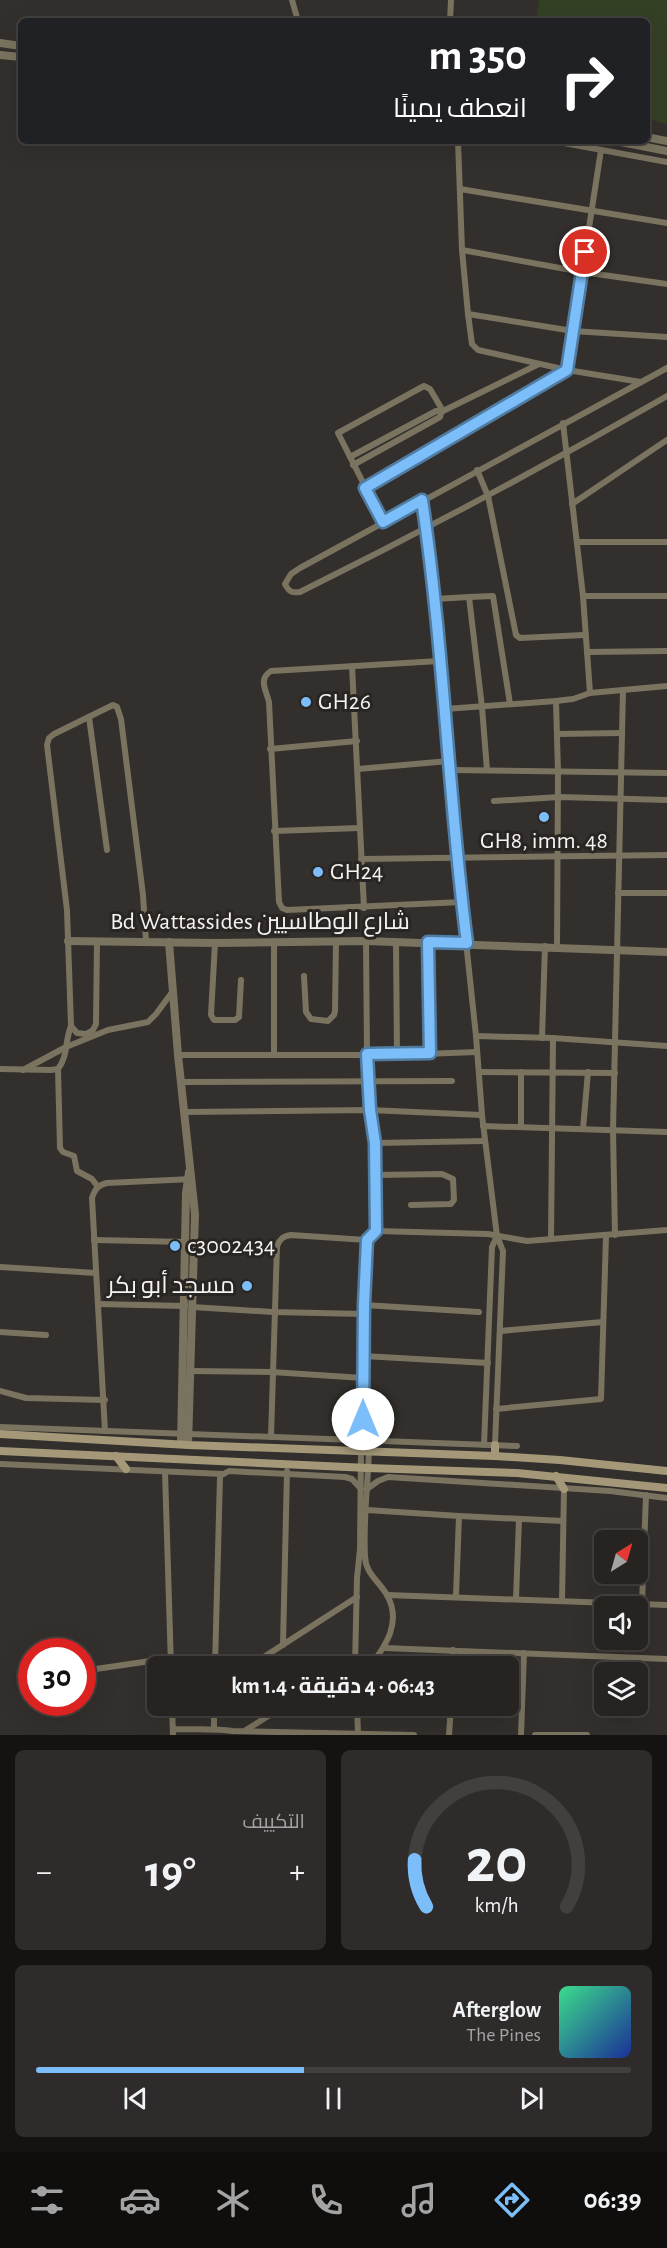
<!DOCTYPE html>
<html lang="ar">
<head>
<meta charset="utf-8">
<style>
	:root { --surface:#262321; --page:#2e2b2a; --text:#f1f3f6; --muted:#a4a4a5; --line:#42403f; --accent:#7cbef9 }
	body { margin:0; font-family:"Alegreya Sans",Cairo,sans-serif; background:var(--page); color:var(--text); direction:rtl; height:100vh; display:flex; flex-direction:column; font-size:22px; white-space:nowrap }
	* { box-sizing:border-box; margin:0 }
	p { font-size:20px; color:var(--muted) }
	.icon { flex:none; width:33px; height:33px; fill:none; stroke:currentColor; stroke-width:2; stroke-linecap:round; stroke-linejoin:round }
	.map { position:relative; height:1735px; overflow:hidden; direction:ltr }
	.side { display:flex; flex-direction:column; gap:15px; padding:15px; background:#151312; flex:1 }
	.side>* { flex:none }
	.guide { position:absolute; left:18px; top:18px; width:632px; height:126px; border-radius:9px; box-shadow:0 6px 24px #0002,0 0 0 2px var(--line); direction:rtl; background:#202124; color:#fff; overflow:hidden }
	.needle { width:39px; rotate:37deg }
	.controls { position:absolute; left:594px; top:1530px; display:grid; gap:12px }
	.controls a { display:grid; place-items:center; width:54px; height:54px; border-radius:9px; background:var(--surface); box-shadow:0 6px 24px #0002,0 0 0 2px var(--line); font-size:30px }
	.speed { position:absolute; left:18px; top:1638px; display:flex; gap:12px; font-size:30px; font-weight:700; text-align:center }
	.speed>* { display:grid; place-content:center; width:78px; height:78px; border-radius:50%; background:var(--surface); box-shadow:0 6px 24px #0002,0 0 0 2px var(--line); line-height:1 }
	.speed .limit { border:9px solid #d22; background:#fff; color:#111 }
	.pin { position:absolute; display:grid; place-items:center; width:51px; height:51px; color:#fff; margin:-26px; border:3px solid #fff; border-radius:50%; box-shadow:0 2px 6px #0007 }
	.me { position:absolute; width:66px; margin:-33px; rotate:0deg; stroke-linejoin:round; filter:drop-shadow(0 0 4px #0008) }
	.turn { display:flex; align-items:center; gap:21px; height:126px; padding:0 24px; font-size:27px }
	.turn .icon { width:78px; height:78px; stroke-width:2.5 }
	.turn b { display:block; font-size:42px; line-height:51px }
	.big { font-size:45px; font-weight:700; line-height:1.1 }
	.side .card { flex:1; display:flex; flex-direction:column; justify-content:center; gap:9px; min-width:0; padding:0 21px; border-radius:9px; background:var(--page) }
	.side .dial { align-items:center; gap:0 }
	.dial svg { height:156px; overflow:visible; fill:none; stroke:var(--line); stroke-width:7; stroke-linecap:round; text-anchor:middle }
	.dial text { fill:var(--text); stroke:none }
	.song { display:flex; align-items:center; gap:18px }
	.cover { width:72px; height:72px; border-radius:9px; background:linear-gradient(135deg,hsl(150 70% 55%),hsl(230 70% 35%)) }
	.played { height:6px; border-radius:3px; background:linear-gradient(90deg,var(--accent) 45%,var(--line) 45%) }
	.keys { display:flex; justify-content:space-around; direction:ltr }
	.heat { display:flex; justify-content:space-between; align-items:center; font-size:33px; direction:ltr }
	.side .tiles { flex:1; display:grid; gap:15px; grid-template-columns:1fr 1fr }
	.card:last-child { grid-column:span 2 }
	.trip { position:absolute; left:147px; top:1656px; width:372px; height:60px; border-radius:9px; background:var(--surface); box-shadow:0 6px 24px #0002,0 0 0 2px var(--line); font-weight:700; line-height:60px; text-align:center; direction:rtl }
	.dock { display:flex; height:96px; justify-content:space-around; align-items:center; background:#0f0e0d; color:var(--muted) }
	.dock .icon { width:42px; height:42px }
	.dock .on { color:var(--accent) }
	.dock b { font-size:27px; color:var(--text) }
	.map>svg:first-child { display:block }
</style>
</head>
<body>
<div class="map">
<svg width="667" height="1735" viewBox="0 0 667 1735">
	<rect width="100%" height="100%" fill="#322f2c"/>
	<path fill="#344024" d="M539,0H667V124L647,119L646,21H536Z"/>
	<g fill="none" stroke-linecap="round" stroke-linejoin="round">
		<g stroke="#7a735f" stroke-width="6">
			<path d="M292,0L298,21"/>
			<path d="M450,21L451,0"/>
			<path d="M458,141L462,250L582,272L667,284"/>
			<path d="M553,141L667,162"/>
			<path d="M460,189L667,223"/>
			<path d="M462,250L468,314L573,331L667,337"/>
			<path d="M468,314L472,344L478,350L567,370L641,382"/>
			<path d="M667,368L300,568L291,574L285,584C289,592 292,593 300,592C425,530 547,465 667,396"/>
			<path d="M563,423L583,596L590,693"/>
			<path d="M350,457L436,411H443L539,364"/>
			<path d="M353,465L440,417L441,413"/>
			<path d="M477,470L488,496L516,635L520,638L584,635"/>
			<path d="M365,488L567,370L601,150"/>
			<path d="M422,500L435,599L457,857L476,1036L482,1115L497,1236L503,1251L495,1445"/>
			<path d="M572,504L667,440"/>
			<path d="M383,522L338,433L424,386L430,389L443,411"/>
			<path d="M577,542H667"/>
			<path d="M583,596H667"/>
			<path d="M469,597L493,596L510,704"/>
			<path d="M435,599L469,597L482,707L487,770"/>
			<path d="M587,652L667,651"/>
			<path d="M439,661L271,671C258,679 266,690 269,702L279,902L282,908L287,910L462,902"/>
			<path d="M352,666L364,908"/>
			<path d="M556,701L558,772L557,947"/>
			<path d="M445,709L556,701L573,699L590,693L667,686"/>
			<path d="M89,717L107,850"/>
			<path d="M557,734L622,733"/>
			<path d="M270,749L357,741"/>
			<path d="M358,769L449,761"/>
			<path d="M451,770L667,773"/>
			<path d="M494,801L559,797L667,800"/>
			<path d="M274,831L360,828"/>
			<path d="M361,859L667,855"/>
			<path d="M618,893H667"/>
			<path d="M274,942V1055"/>
			<path d="M396,942L397,1055"/>
			<path d="M428,942L430,1053"/>
			<path d="M215,943L211,1015L214,1020H235L239,1017L241,980"/>
			<path d="M304,976L306,1012L311,1019L328,1021L334,1015L335,1011L336,941"/>
			<path d="M71,1026L77,1033L86,1034L93,1030L96,1024L97,941"/>
			<path d="M476,1036L553,1038L667,1046"/>
			<path d="M542,1038L545,946"/>
			<path d="M178,1055H397L477,1052"/>
			<path d="M0,1069L51,1070L58,1069C68,1057 65,1040 71,1026L67,910L47,745L49,738L54,734L113,705L117,707L121,719L143,895L146,941"/>
			<path d="M58,1069L60,1148L63,1152L74,1156L77,1171L92,1179L98,1187"/>
			<path d="M23,1070L66,1047L108,1030L148,1022L156,1014L173,991"/>
			<path d="M479,1072L615,1073"/>
			<path d="M181,1082L452,1081"/>
			<path d="M184,1112L370,1110L482,1115"/>
			<path d="M483,1126L667,1132"/>
			<path d="M521,1127V1072"/>
			<path d="M583,1129L588,1072"/>
			<path d="M375,1143L485,1141"/>
			<path d="M376,1175L442,1174L453,1179L454,1200L451,1204L411,1205"/>
			<path d="M376,1231L488,1234L527,1241L667,1230"/>
			<path d="M615,1235L613,1130L623,690"/>
			<path d="M551,1239L553,1038"/>
			<path d="M94,1240L186,1242"/>
			<path d="M0,1267L96,1273"/>
			<path d="M98,1304L185,1306"/>
			<path d="M364,1305L479,1312"/>
			<path d="M192,1307L273,1312L364,1314V1450"/>
			<path d="M364,1314L367,1240L376,1231L375,1143L370,1110L367,1054L366,941"/>
			<path d="M500,1331L603,1322"/>
			<path d="M0,1332L46,1335"/>
			<path d="M363,1356L488,1363"/>
			<path d="M191,1371L272,1372L363,1378"/>
			<path d="M0,1391L26,1398L105,1400"/>
			<path d="M496,1409L601,1399L606,1236"/>
			<path d="M0,1427L517,1446"/>
			<path d="M105,1431L92,1198C95,1189 98,1185 107,1183L192,1179"/>
			<path d="M271,1437L277,1246C280,1239 283,1236 291,1235L367,1240"/>
			<path d="M484,1445L492,1247L497,1236"/>
			<path d="M369,1450C368,1485 363,1521 365,1556C365,1573 379,1581 387,1595C402,1622 386,1646 370,1666"/>
			<path d="M0,1464L223,1474"/>
			<path d="M165,1472L171,1666"/>
			<path d="M367,1489L378,1481L388,1477L610,1491L667,1498"/>
			<path d="M367,1510L459,1516L563,1521"/>
			<path d="M387,1595L667,1605"/>
			<path d="M456,1596L459,1516"/>
			<path d="M516,1599L519,1519"/>
			<path d="M562,1600L564,1489"/>
			<path d="M642,1604L646,1495"/>
			<path d="M283,1645L287,1471"/>
			<path d="M384,1648L667,1659"/>
			<path d="M215,1666L220,1476L229,1471L345,1477L352,1479L361,1489"/>
			<path d="M250,1666L357,1597"/>
			<path d="M345,1666L355,1660"/>
			<path d="M355,1666L357,1578L360,1549L361,1450"/>
			<path d="M452,1666L453,1650"/>
			<path d="M82,1671L171,1658"/>
			<path d="M172,1706L173,1735"/>
			<path d="M214,1706V1728"/>
			<path d="M357,1706L358,1734"/>
			<path d="M173,1729C193,1730 213,1728 233,1731L414,1735"/>
			<path d="M246,1730L284,1706"/>
			<path d="M449,1735L451,1706"/>
			<path d="M521,1735L524,1653"/>
			<path d="M535,1735H587"/>
		</g>
		<g stroke="#7a735f" stroke-width="8">
			<path d="M0,43L21,46"/>
			<path d="M0,55L21,57"/>
			<path d="M646,137L667,141"/>
			<path d="M616,141L667,151"/>
			<path d="M68,941L215,943L366,941L667,952"/>
			<path d="M169,942L178,1055L195,1214L188,1445"/>
			<path d="M181,1444L186,1193L189,1172"/>
		</g>
		<g stroke="#a49879" stroke-width="8">
			<path d="M0,1434L188,1445L495,1456L560,1460L667,1471"/>
			<path d="M0,1451L368,1468L517,1473L667,1488"/>
			<path d="M116,1456L126,1469"/>
			<path d="M495,1456V1445"/>
			<path d="M556,1476L564,1489"/>
		</g>
	</g>
	<g fill="none" stroke-linecap="round" stroke-linejoin="round">
		<defs>
			<path id="route" d="M363,1419L364,1305L367,1240L376,1231L375,1143L370,1110L367,1054L430,1053L428,942L467,943C448,796 444,647 422,500L383,522L365,488L567,370L585,252"/>
		</defs>
		<use href="#route" stroke="#517ca2" stroke-width="15"/>
		<use href="#route" stroke="#7cbef9" stroke-width="10"/>
	</g>
	<g fill="#7cbef9" stroke="#292522" stroke-width="2">
		<circle cx="306" cy="702" r="6"/>
		<circle cx="544" cy="817" r="6"/>
		<circle cx="318" cy="872" r="6"/>
		<circle cx="175" cy="1246" r="6"/>
		<circle cx="247" cy="1286" r="6"/>
	</g>
	<g text-anchor="middle" dominant-baseline="central" stroke-width="6" stroke-linejoin="round" paint-order="stroke">
		<g font-size="24" fill="#f5f2f0" stroke="#292522" text-anchor="start">
			<text x="318" y="702">GH26</text>
			<text x="544" y="841" text-anchor="middle">GH8, imm. 48</text>
			<text x="330" y="872">GH24</text>
			<text x="187" y="1246">c3002434</text>
			<text x="235" y="1286" text-anchor="end">مسجد أبو بكر</text>
		</g>
		<g font-size="24" fill="#f5f2f0" stroke="#292522">
			<text x="260" y="922">Bd Wattassides شارع الوطاسيين</text>
		</g>
	</g>
</svg>
<div class="controls">
<a><svg class="needle" viewBox="-14 -14 28 28"><path d="M0-13l5 13h-10z" fill="#e53935"/><path d="M0 13l5-13h-10z" fill="#a4a4a5"/></svg></a>
<a><svg class="icon" aria-label="sound" viewBox="0 0 24 24"><path d="M4 9h4l5-4v14l-5-4H4zM17 9q2 3 0 6"/></svg></a>
<a><svg class="icon" aria-label="layers" viewBox="0 0 24 24"><path d="M12 4l9 5-9 5-9-5zM3 14l9 5 9-5"/></svg></a>
</div>
<div class="speed"><div class="limit">30</div></div>
<div class="pin" style="left:585px;top:252px;background:#d93025"><svg class="icon" aria-label="arrive" viewBox="0 0 24 24"><path d="M6 21V4h12l-3 4 3 4H6"/></svg></div>
<svg class="me" style="left:363px;top:1419px" viewBox="-20 -20 40 40"><circle r="19" fill="#fff"/><path d="M0-13L10 11 0 6-10 11z" fill="#7cbef9"/></svg>
<div class="trip">06:43 · 4 دقيقة · 1.4 km</div>
<div class="guide">
<div class="turn"><svg class="icon" aria-label="right" viewBox="0 0 24 24"><path d="M7 20v-9h11M14 6l5 5-5 5"/></svg><div><b>350 m</b>انعطف يمينًا</div></div>
</div>
</div>
<section class="side">
<div class="tiles">
<div class="card dial"><svg viewBox="0 0 100 80">
<path d="M14 69A42 42 0 1 1 86 69"/>
<path d="M14 69A42 42 0 0 1 8 45" stroke="#7cbef9"/>
<text x="50" y="56" font-size="32" font-weight="700">20</text>
<text x="50" y="72" font-size="11">km/h</text>
</svg></div>
<div class="card"><p>التكييف</p>
<div class="heat"><a>−</a><b class="big">19°</b><a>+</a></div>
</div>
<div class="card">
<div class="song"><i class="cover"></i><div><b>Afterglow</b><p>The Pines</p></div></div>
<div class="played"></div>
<div class="keys"><svg class="icon" aria-label="previous" viewBox="0 0 24 24"><path d="M18 5L8 12l10 7zM5 5v14"/></svg><svg class="icon" aria-label="pause" viewBox="0 0 24 24"><path d="M8 5v14M16 5v14"/></svg><svg class="icon" aria-label="next" viewBox="0 0 24 24"><path d="M6 5l10 7-10 7zM19 5v14"/></svg></div>
</div>
</div>
</section>
<nav class="dock">
<b>06:39</b>
<svg class="icon on" aria-label="directions" viewBox="0 0 24 24"><path d="M12 3l9 9-9 9-9-9zM9 14v-3h6M13 9l2 2-2 2"/></svg>
<svg class="icon" aria-label="music" viewBox="0 0 24 24"><path d="M9 18V5l10-2v13"/><circle cx="6" cy="18" r="3"/><circle cx="16" cy="16" r="3"/></svg>
<svg class="icon" aria-label="phone" viewBox="0 0 24 24"><path d="M5 4h4l2 5-3 2q2 4 5 5l2-3 5 2v4C11 20 4 13 5 4z"/></svg>
<svg class="icon" aria-label="climate" viewBox="0 0 24 24"><path d="M12 3v18M4 7l16 10M4 17L20 7"/></svg>
<svg class="icon" aria-label="car" viewBox="0 0 24 24"><path d="M5 17H2v-5l4-1 3-4h7l3 4 3 1v5h-3M9 17h6M6 11h13"/><circle cx="7" cy="17" r="2"/><circle cx="17" cy="17" r="2"/></svg>
<svg class="icon" aria-label="filters" viewBox="0 0 24 24"><path d="M4 7h16M4 17h16"/><circle cx="9" cy="7" r="2"/><circle cx="15" cy="17" r="2"/></svg>
</nav>
</body>
</html>
